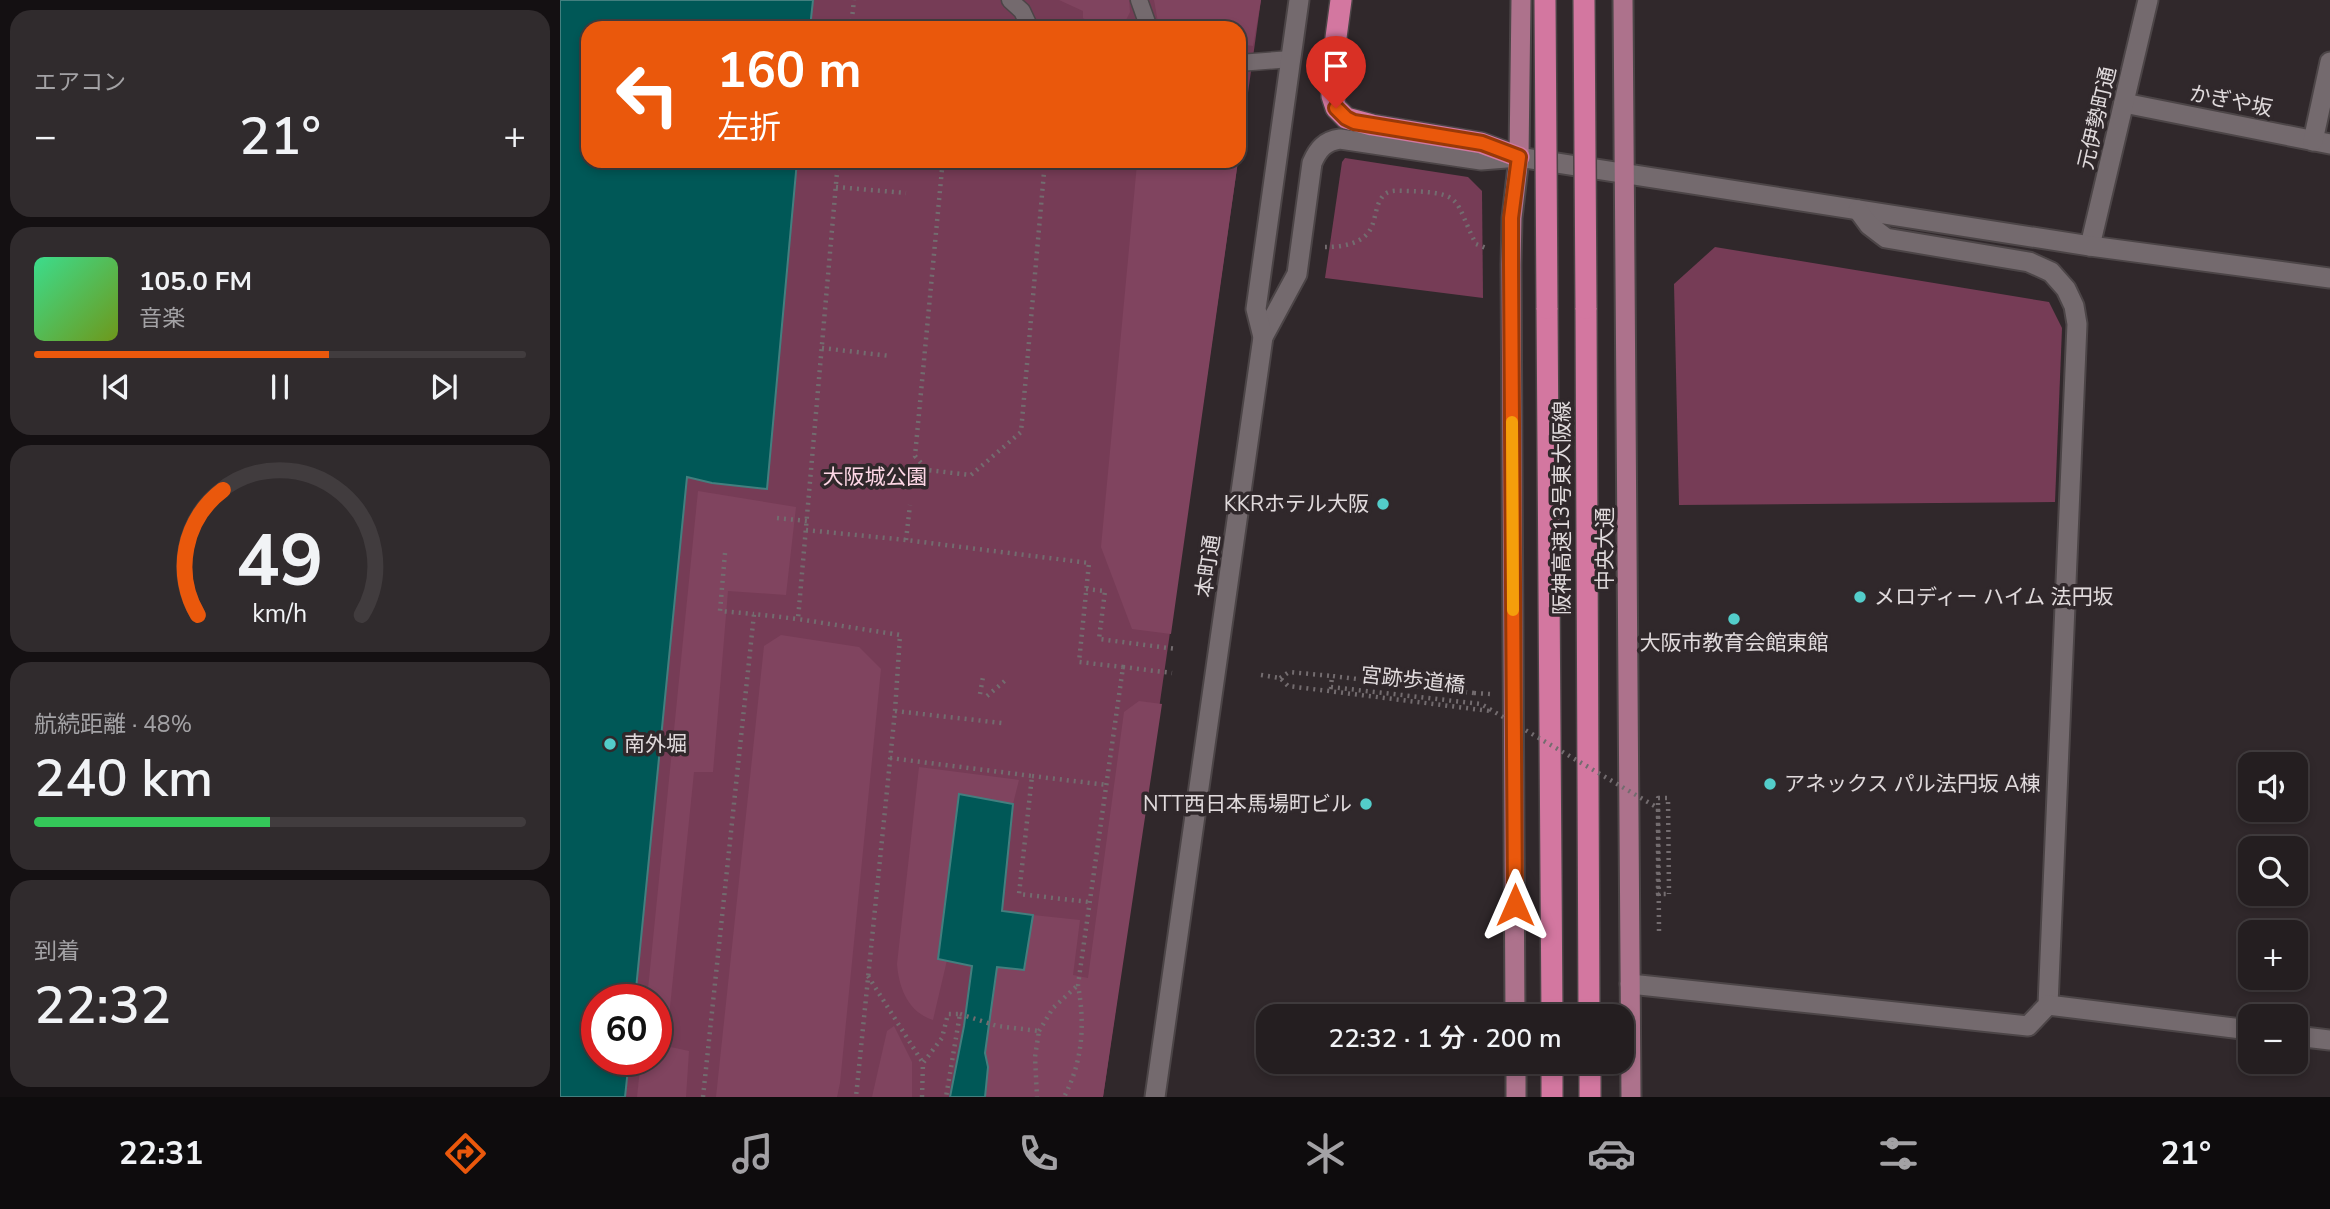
<!DOCTYPE html>
<html lang="ja">
<head>
<meta charset="utf-8">
<style>
	:root { --surface:#241e20; --page:#302b2d; --text:#f1f3f6; --muted:#a3a2a5; --line:#413c3e; --accent:#ea580c }
	body { margin:0; font-family:"Nunito Sans","Noto Sans JP",sans-serif; background:var(--page); color:var(--text); height:100vh; display:flex; flex-direction:column; font-size:26px; white-space:nowrap }
	* { box-sizing:border-box; margin:0 }
	p { font-size:23px; color:var(--muted) }
	.icon { flex:none; width:38px; height:38px; fill:none; stroke:currentColor; stroke-width:2; stroke-linecap:round; stroke-linejoin:round }
	.map { position:relative; flex:1; overflow:hidden }
	.panel { display:flex; flex-direction:column; gap:10px; padding:10px; background:#141012; width:560px }
	.panel>* { flex:none }
	.hud { position:absolute; left:21px; top:21px; width:665px; height:147px; border-radius:21px; box-shadow:0 4px 10px #0003,0 0 0 2px var(--line); background:#ea580c; color:#fff; overflow:hidden }
	.controls { position:absolute; left:1678px; top:752px; display:grid; gap:14px }
	.controls a { display:grid; place-items:center; width:70px; height:70px; border-radius:14px; background:var(--surface); box-shadow:0 4px 10px #0003,0 0 0 2px var(--line); font-size:35px }
	.speed { position:absolute; left:21px; top:984px; display:flex; gap:14px; font-size:35px; font-weight:700; text-align:center }
	.speed>* { display:grid; place-content:center; width:91px; height:91px; border-radius:50%; background:var(--surface); box-shadow:0 4px 10px #0003,0 0 0 2px var(--line); line-height:1 }
	.speed .limit { border:10px solid #d22; background:#fff; color:#111 }
	.pin { position:absolute; display:grid; place-items:center; width:60px; height:60px; color:#fff; margin:-72px -30px; border-radius:50% 50% 50% 0; rotate:-45deg; box-shadow:0 0 7px #0007 }
	.pin .icon { rotate:45deg }
	.me { position:absolute; width:77px; margin:-38px; rotate:0deg; stroke-linejoin:round; filter:drop-shadow(0 0 5px #0008) }
	.turn { display:flex; align-items:center; gap:24px; height:147px; padding:0 21px; font-size:32px }
	.turn .icon { width:91px; height:91px; stroke-width:2.5 }
	.turn b { display:block; font-size:49px; line-height:60px }
	.big { font-size:52px; font-weight:600; line-height:1.1 }
	.panel .card { flex:1; display:flex; flex-direction:column; justify-content:center; gap:10px; min-width:0; padding:0 24px; border-radius:21px; background:var(--page) }
	.panel .dial { align-items:center; gap:0 }
	.dial svg { height:182px; overflow:visible; fill:none; stroke:var(--line); stroke-width:7; stroke-linecap:round; text-anchor:middle }
	.dial text { fill:var(--text); stroke:none }
	.song { display:flex; align-items:center; gap:21px }
	.cover { width:84px; height:84px; border-radius:10px; background:linear-gradient(135deg,hsl(150 70% 55%),hsl(80 70% 35%)) }
	.played { height:7px; border-radius:4px; background:linear-gradient(90deg,var(--accent) 60%,var(--line) 60%) }
	.keys { display:flex; justify-content:space-around; direction:ltr }
	.heat { display:flex; justify-content:space-between; align-items:center; font-size:38px; direction:ltr }
	.charge { height:10px; border-radius:5px; background:linear-gradient(90deg,#34c759 48%,var(--line) 0) }
	.trip { position:absolute; left:696px; top:1004px; width:378px; height:70px; border-radius:21px; background:var(--surface); box-shadow:0 4px 10px #0003,0 0 0 2px var(--line); font-weight:600; line-height:70px; text-align:center }
	.tabs { display:flex; height:112px; justify-content:space-around; align-items:center; background:#0e0c0d; color:var(--muted) }
	.tabs .icon { width:49px; height:49px }
	.tabs .current { color:var(--accent) }
	.tabs b { font-size:32px; color:var(--text) }
	main { display:flex; flex:1; min-height:0 }
	.map>svg:first-child { display:block }
</style>
</head>
<body>
<main>
<section class="panel">
<div class="card"><p>エアコン</p>
<div class="heat"><a>−</a><b class="big">21°</b><a>+</a></div>
</div>
<div class="card">
<div class="song"><i class="cover"></i><div><b>105.0 FM</b><p>音楽</p></div></div>
<div class="played"></div>
<div class="keys"><svg class="icon" aria-label="previous" viewBox="0 0 24 24"><path d="M18 5L8 12l10 7zM5 5v14"/></svg><svg class="icon" aria-label="pause" viewBox="0 0 24 24"><path d="M8 5v14M16 5v14"/></svg><svg class="icon" aria-label="next" viewBox="0 0 24 24"><path d="M6 5l10 7-10 7zM19 5v14"/></svg></div>
</div>
<div class="card dial"><svg viewBox="0 0 100 80">
<path d="M14 69A42 42 0 1 1 86 69"/>
<path d="M14 69A42 42 0 0 1 25 14" stroke="#ea580c"/>
<text x="50" y="56" font-size="32" font-weight="700">49</text>
<text x="50" y="72" font-size="11">km/h</text>
</svg></div>
<div class="card"><p>航続距離 · 48%</p><b class="big">240 km</b><div class="charge"></div></div>
<div class="card"><p>到着</p><b class="big">22:32</b></div>
</section>
<div class="map">
<svg width="1770" height="1097" viewBox="0 0 1770 1097">
	<rect width="100%" height="100%" fill="#30282b"/>
	<g fill="#763c56" fill-rule="evenodd">
		<path d="M0,0H701L679,157V28H28V161H678L543,1097H0ZM37,999H96V1059H37Z"/>
		<path d="M785,158L908,177L922,191L923,298L765,278L782,162Z"/>
		<path d="M1155,247L1489,302L1502,328L1495,502L1119,505L1114,284Z"/>
	</g>
	<g fill="#80445f">
		<path d="M499,0H569L570,12L562,28H534L523,18V11Z"/>
		<path d="M594,0H701L693,46L679,44V28H599Z"/>
		<path d="M553,161H678L611,634L572,629L541,547L577,164Z"/>
		<path d="M138,491L236,507L226,595L168,591L153,772H134L106,1046L129,1051L126,1097H77L81,1059H96V999H87Z"/>
		<path d="M221,635L299,647L321,669L280,1083L277,1097H156L204,646Z"/>
		<path d="M579,701L602,704L543,1097H425L428,1067L425,1053L437,967L464,969L473,915L520,920L513,975L528,978L564,712Z"/>
		<path d="M359,767L459,780L453,804L399,794L378,959L387,960L373,1020C348,1012 339,988 337,964Z"/>
		<path d="M334,1026L352,1062V1097H312L327,1031Z"/>
	</g>
	<g fill="#005857" stroke="#437f7f" stroke-width="2">
		<path d="M0,0H253L250,28H28V161H237L207,489L152,483L127,477L75,999H37V1059H69L65,1097H0Z"/>
		<path d="M399,794L453,804L442,911L473,915L464,970L437,967L425,1053L428,1067L425,1097H390L404,1026L412,966L378,959Z"/>
	</g>
	<g fill="none" stroke-linecap="round" stroke-linejoin="round">
		<defs>
			<g id="service">
				<path d="M450,0L462,11L470,28"/>
				<path d="M579,0L589,28"/>
				<path d="M679,63L731,59"/>
			</g>
			<g id="minor">
				<path d="M1564,103L1770,144"/>
				<path d="M1753,141L1770,62"/>
				<path d="M1530,246L1588,0"/>
				<path d="M703,337L737,274L752,163C758,149 765,141 780,139L921,160L959,157L1530,246L1770,278"/>
				<path d="M1070,984L1468,1026L1488,1005L1517,324L1514,306L1506,289L1491,272L1469,262L1326,238L1309,225L1298,210"/>
				<path d="M1488,1005L1690,1030"/>
				<path d="M1736,1036L1770,1040"/>
			</g>
			<path id="tertiary" d="M595,1097L703,337L696,309L739,0"/>
			<g id="primary">
				<path d="M1063,0L1071,1097"/>
				<path d="M955,1017L951,265L952,218L959,157L961,0"/>
				<path d="M956,1062V1097"/>
			</g>
			<g id="motorway">
				<path d="M781,0L771,75L772,96L776,108L786,118L812,125L921,143L959,157"/>
				<path d="M987,308L992,1017"/>
				<path d="M1026,308L1029,1017"/>
				<path d="M992,1062V1097"/>
				<path d="M1030,1062V1097"/>
			</g>
		</defs>
		<use href="#service" stroke="#4c4547" stroke-width="19"/>
		<use href="#minor" stroke="#4c4547" stroke-width="23"/>
		<use href="#tertiary" stroke="#4c4547" stroke-width="23"/>
		<use href="#primary" stroke="#4c4547" stroke-width="23"/>
		<use href="#motorway" stroke="#4c4547" stroke-width="24"/>
		<g stroke="#736c6f" stroke-width="4.5" stroke-dasharray="2 5" stroke-linecap="butt">
			<path d="M291,28L294,0"/>
			<path d="M278,161L238,619L340,635L335,711L296,1097"/>
			<path d="M392,161L382,169L355,456L367,470L411,475L461,432L485,161"/>
			<path d="M276,187L346,193"/>
			<path d="M765,247C782,247 805,244 812,226C816,216 816,204 823,196C829,189 839,191 848,191C905,193 893,199 916,244L926,248"/>
			<path d="M262,348L330,356"/>
			<path d="M217,518L247,521"/>
			<path d="M246,530L346,540L529,563L519,662L563,667L518,985C525,1024 523,1061 504,1097"/>
			<path d="M346,540L350,505"/>
			<path d="M165,553L160,611L194,614"/>
			<path d="M526,589L545,591L539,639L616,649"/>
			<path d="M563,667L612,673"/>
			<path d="M701,675L720,678L728,686L930,711"/>
			<path d="M720,678L729,672L772,676"/>
			<path d="M914,693L930,694"/>
			<path d="M420,694L423,677"/>
			<path d="M427,696L447,679"/>
			<path d="M335,711L442,723"/>
			<path d="M330,758L472,776L459,894L529,902"/>
			<path d="M472,776L547,785"/>
			<path d="M1099,931L1098,798H1108L1109,894"/>
			<path d="M308,976L363,1063"/>
			<path d="M400,1014L437,1026L479,1031L475,1057L477,1097"/>
			<path d="M479,1031L493,1008L518,985"/>
			<path d="M143,1097L194,614L238,619"/>
			<path d="M362,1097L363,1063L382,1038L388,1014H400L386,1097"/>
		</g>
		<use href="#service" stroke="#746a6e" stroke-width="16"/>
		<use href="#minor" stroke="#746a6e" stroke-width="19"/>
		<use href="#tertiary" stroke="#746a6e" stroke-width="19"/>
		<use href="#primary" stroke="#ad728c" stroke-width="19"/>
		<use href="#motorway" stroke="#d377a0" stroke-width="21"/>
		<defs>
			<g id="motorway-bridge">
				<path d="M985,0L987,308"/>
				<path d="M1024,0L1026,308"/>
			</g>
		</defs>
		<use href="#motorway-bridge" stroke="#4c4547" stroke-width="24" stroke-linecap="butt"/>
		<path stroke="#736c6f" stroke-width="4.5" stroke-dasharray="2 5" stroke-linecap="butt" d="M914,693L772,676L771,687L921,704L1098,808V894H1109"/>
		<use href="#motorway-bridge" stroke="#d377a0" stroke-width="21"/>
	</g>
	<g fill="none" stroke-linecap="round" stroke-linejoin="round">
		<defs>
			<path id="route" d="M776,108L786,118L794,122L922,143L959,157L951,218V265L955,905"/>
		</defs>
		<use href="#route" stroke="#983908" stroke-width="18"/>
		<use href="#route" stroke="#ea580c" stroke-width="12"/>
		<path stroke="#f59e0b" stroke-width="12" d="M952,422L953,610"/>
	</g>
	<g fill="#53cdca" stroke="#30282b" stroke-width="2.5">
		<circle cx="823" cy="504" r="7"/>
		<circle cx="1300" cy="597" r="7"/>
		<circle cx="1174" cy="619" r="7"/>
		<circle cx="50" cy="744" r="7"/>
		<circle cx="1210" cy="784" r="7"/>
		<circle cx="806" cy="804" r="7"/>
	</g>
	<g text-anchor="middle" dominant-baseline="central" stroke-width="7" stroke-linejoin="round" paint-order="stroke">
		<g font-size="21" fill="#e0dadc" stroke="#30282b">
			<text transform="translate(1671 101) rotate(11)">かぎや坂</text>
			<text transform="translate(1537 118) rotate(-77)">元伊勢町通</text>
			<text transform="translate(1002 508) rotate(-90)">阪神高速13号東大阪線</text>
			<text transform="translate(1045 549) rotate(-90)">中央大通</text>
			<text transform="translate(648 566) rotate(-82)">本町通</text>
			<text transform="translate(853 680) rotate(6)">宮跡歩道橋</text>
		</g>
		<g font-size="21" fill="#fed7e6" stroke="#30282b">
			<text x="315" y="477">大阪城公園</text>
		</g>
		<g font-size="21" fill="#e0dadc" stroke="#30282b" text-anchor="start">
			<text x="809" y="504" text-anchor="end">KKRホテル大阪</text>
			<text x="1314" y="597">メロディー ハイム 法円坂</text>
			<text x="1174" y="643" text-anchor="middle">大阪市教育会館東館</text>
			<text x="64" y="744">南外堀</text>
			<text x="1224" y="784">アネックス パル法円坂 A棟</text>
			<text x="792" y="804" text-anchor="end">NTT西日本馬場町ビル</text>
		</g>
	</g>
</svg>
<div class="controls">
<a><svg class="icon" aria-label="sound" viewBox="0 0 24 24"><path d="M4 9h4l5-4v14l-5-4H4zM17 9q2 3 0 6"/></svg></a>
<a><svg class="icon" aria-label="search" viewBox="0 0 24 24"><circle cx="10" cy="10" r="6"/><path d="M15 15l6 6"/></svg></a>
<a>+</a>
<a>−</a>
</div>
<div class="speed"><div class="limit">60</div></div>
<div class="pin" style="left:776px;top:108px;background:#d93025"><svg class="icon" aria-label="arrive" viewBox="0 0 24 24"><path d="M6 21V4h12l-3 4 3 4H6"/></svg></div>
<svg class="me" style="left:955px;top:905px" viewBox="-20 -20 40 40"><path d="M0-17L14 15 0 8-14 15z" fill="#ea580c" stroke="#fff" stroke-width="4"/></svg>
<div class="trip">22:32 · 1 分 · 200 m</div>
<div class="hud">
<div class="turn"><svg class="icon" aria-label="left" viewBox="0 0 24 24"><path d="M17 20v-9H6M10 6l-5 5 5 5"/></svg><div><b>160 m</b>左折</div></div>
</div>
</div>
</main>
<nav class="tabs">
<b>22:31</b>
<svg class="icon current" aria-label="directions" viewBox="0 0 24 24"><path d="M12 3l9 9-9 9-9-9zM9 14v-3h6M13 9l2 2-2 2"/></svg>
<svg class="icon" aria-label="music" viewBox="0 0 24 24"><path d="M9 18V5l10-2v13"/><circle cx="6" cy="18" r="3"/><circle cx="16" cy="16" r="3"/></svg>
<svg class="icon" aria-label="phone" viewBox="0 0 24 24"><path d="M5 4h4l2 5-3 2q2 4 5 5l2-3 5 2v4C11 20 4 13 5 4z"/></svg>
<svg class="icon" aria-label="climate" viewBox="0 0 24 24"><path d="M12 3v18M4 7l16 10M4 17L20 7"/></svg>
<svg class="icon" aria-label="car" viewBox="0 0 24 24"><path d="M5 17H2v-5l4-1 3-4h7l3 4 3 1v5h-3M9 17h6M6 11h13"/><circle cx="7" cy="17" r="2"/><circle cx="17" cy="17" r="2"/></svg>
<svg class="icon" aria-label="filters" viewBox="0 0 24 24"><path d="M4 7h16M4 17h16"/><circle cx="9" cy="7" r="2"/><circle cx="15" cy="17" r="2"/></svg>
<b>21°</b>
</nav>
</body>
</html>
